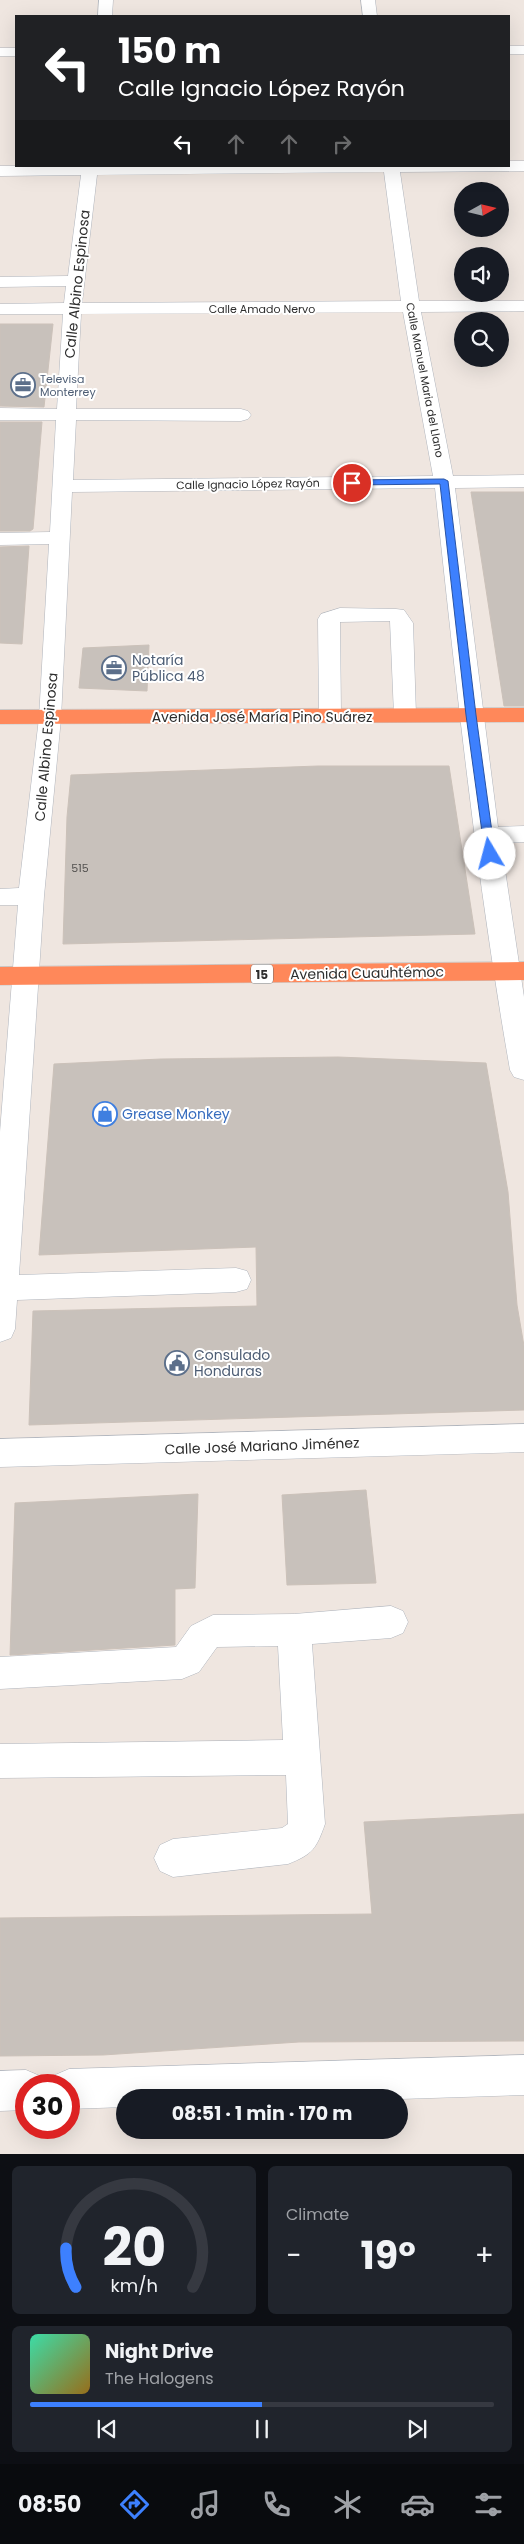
<!DOCTYPE html>
<html lang="en">
<head>
<meta charset="utf-8">
<style>
	:root { --surface:#171b24; --page:#20242c; --text:#f1f3f6; --muted:#9ea1a6; --line:#363941; --accent:#3d80fe }
	body { margin:0; font-family:Poppins,sans-serif; background:var(--page); color:var(--text); height:100vh; display:flex; flex-direction:column; font-size:19px; white-space:nowrap }
	* { box-sizing:border-box; margin:0 }
	p { font-size:16px; color:var(--muted) }
	.icon { flex:none; width:28px; height:28px; fill:none; stroke:currentColor; stroke-width:2; stroke-linecap:round; stroke-linejoin:round }
	.map { position:relative; height:2154px; overflow:hidden }
	.panel { display:flex; flex-direction:column; gap:12px; padding:12px; background:#0d0f14; flex:1 }
	.panel>* { flex:none }
	.guide { position:absolute; left:15px; top:15px; width:495px; height:152px; border-radius:0px; box-shadow:0 5px 20px #0002; background:#202124; color:#fff; overflow:hidden }
	.needle { width:32px; rotate:82deg }
	.fabs { position:absolute; left:454px; top:182px; display:grid; gap:10px }
	.fabs a { display:grid; place-items:center; width:55px; height:55px; border-radius:50%; background:var(--surface); box-shadow:0 5px 20px #0002; font-size:25px }
	.speed { position:absolute; left:15px; top:2074px; display:flex; gap:10px; font-size:25px; font-weight:700; text-align:center }
	.speed>* { display:grid; place-content:center; width:65px; height:65px; border-radius:50%; background:var(--surface); box-shadow:0 5px 20px #0002; line-height:1 }
	.speed .limit { border:8px solid #d22; background:#fff; color:#111 }
	.pin { position:absolute; display:grid; place-items:center; width:42px; height:42px; color:#fff; margin:-21px; border:2px solid #fff; border-radius:50%; box-shadow:0 1px 5px #0007 }
	.me { position:absolute; width:55px; margin:-28px; rotate:352deg; stroke-linejoin:round; filter:drop-shadow(0 0 4px #0008) }
	.turn { display:flex; align-items:center; gap:18px; height:105px; padding:0 20px; font-size:22px }
	.turn .icon { width:65px; height:65px; stroke-width:2.5 }
	.turn b { display:block; font-size:35px; line-height:42px }
	.lanes { display:flex; align-items:center; height:48px; padding:0 20px; background:#0003; justify-content:center; gap:25px; direction:ltr }
	.lanes .off { opacity:.35 }
	.big { font-size:38px; font-weight:700; line-height:1.1 }
	.panel .card { flex:1; display:flex; flex-direction:column; justify-content:center; gap:8px; min-width:0; padding:0 18px; border-radius:8px; background:var(--page) }
	.panel .dial { align-items:center; gap:0 }
	.dial svg { height:130px; overflow:visible; fill:none; stroke:var(--line); stroke-width:7; stroke-linecap:round; text-anchor:middle }
	.dial text { fill:var(--text); stroke:none }
	.song { display:flex; align-items:center; gap:15px }
	.cover { width:60px; height:60px; border-radius:8px; background:linear-gradient(135deg,hsl(160 70% 55%),hsl(40 70% 35%)) }
	.played { height:5px; border-radius:2px; background:linear-gradient(90deg,var(--accent) 50%,var(--line) 50%) }
	.keys { display:flex; justify-content:space-around; direction:ltr }
	.heat { display:flex; justify-content:space-between; align-items:center; font-size:28px; direction:ltr }
	.panel .tiles { flex:1; display:grid; gap:12px; grid-template-columns:1fr 1fr }
	.card:last-child { grid-column:span 2 }
	.trip { position:absolute; left:116px; top:2089px; width:292px; height:50px; border-radius:25px; background:var(--surface); box-shadow:0 5px 20px #0002; font-weight:700; line-height:50px; text-align:center }
	.tabs { display:flex; height:80px; justify-content:space-around; align-items:center; background:#090b0e; color:var(--muted) }
	.tabs .icon { width:35px; height:35px }
	.tabs .selected { color:var(--accent) }
	.tabs b { font-size:22px; color:var(--text) }
	.map>svg:first-child { display:block }
</style>
</head>
<body>
<div class="map">
<svg width="524" height="2154" viewBox="0 0 524 2154">
	<rect width="100%" height="100%" fill="#efe6e0"/>
	<g fill="#c8c1bb" stroke="#cbc1b9">
		<path d="M0,324H53L44,407L0,406Z"/>
		<path d="M0,422H42L33,529L30,531H0Z"/>
		<path d="M471,492H524V706H504Z"/>
		<path d="M29,546L22,644L0,643V547Z"/>
		<path d="M149,645L147,691L79,688L83,648Z"/>
		<path d="M318,766H449L475,934L63,944L67,817L71,775Z"/>
		<path d="M338,1057L486,1063L508,1192L517,1305L524,1346V1410L29,1425L33,1311L257,1306L256,1247L39,1255L54,1064L161,1059Z"/>
		<path d="M366,1490L376,1583L287,1585L282,1495Z"/>
		<path d="M198,1494L195,1588L175,1589V1645L10,1655L15,1503Z"/>
		<path d="M524,1814V2041L299,2042L103,2055L0,2056V1918L372,1914L364,1822Z"/>
	</g>
	<g fill="none" stroke-linecap="round" stroke-linejoin="round">
		<defs>
			<g id="minor">
				<path d="M99,0H113L112,16H98Z"/>
				<path d="M361,0H375L377,16H363Z"/>
				<rect x="509" y="46" width="15" height="8"/>
				<rect x="0" y="48" width="16" height="8"/>
				<path d="M509,161H524V171L400,172L419,301H524V311L421,312L453,476L524,475V487L455,488L498,827L524,826V842L501,843L524,997V1080L514,1077L510,1070C476,877 456,683 435,488L72,492L61,718L44,896L19,1275L236,1268L247,1271L251,1280L247,1289L236,1292L17,1300L15,1329L11,1338L0,1342V1132L18,905H0V889L19,888L39,718L49,544L0,545V533L50,532L56,420H0V408L57,409L63,314H0V304L64,303L66,286L0,287V277L68,276L81,175L0,176V166H509ZM384,172L401,301L82,303L97,175ZM403,312L433,476L73,480L76,420L241,421L248,419L251,415L248,411L241,409H76L81,314Z"/>
				<path d="M340,608L396,609L404,610L413,623L416,715L413,720L405,722L397,720L394,715L390,621L340,622L341,716L338,721L330,723L322,721L319,716L318,619L321,614Z"/>
				<path d="M524,1424V1452L0,1467V1439Z"/>
				<path d="M391,1606L403,1611L408,1622L403,1633L391,1638L312,1644L325,1824C316,1849 313,1854 288,1864L173,1877L160,1871L154,1858L160,1845L173,1839L282,1828L288,1824L286,1775L0,1778V1744L283,1740L278,1646L217,1647L199,1672L182,1679L0,1689V1657L176,1647L191,1626L213,1615L294,1614Z"/>
				<path d="M524,2055V2095L400,2099L125,2098V2107L69,2109V2085H50L55,2075L69,2069Z"/>
				<path d="M26,2070L40,2076L44,2085H26V2110L0,2111V2071Z"/>
			</g>
			<g id="highway">
				<path d="M524,708V722L0,724V710Z"/>
				<path d="M524,962V980L0,985V967Z"/>
			</g>
		</defs>
		<use href="#minor" stroke="#b0b5bd" stroke-width="1"/>
		<use href="#highway" stroke="#c8c8c8" stroke-width="1"/>
		<use href="#minor" fill="#fff" fill-rule="evenodd"/>
		<use href="#highway" fill="#ff885a" fill-rule="evenodd"/>
	</g>
	<path fill="#3d80fe" stroke="#2853a5" d="M444,479L448,481L476,715L495,854L490,858L485,854L466,715L440,484L352,485L348,483L352,480Z"/>
	<defs>
		<symbol id="office-ring" viewBox="-11 -11 22 22"><circle r="9.5" fill="#fff" stroke="#5c6f8a" stroke-width="1.5"/><path d="M-6-3h4V-5.5h4V-3h4V5H-6ZM-1-4.5V-3h2v-1.5ZM-6 0V1H6V0Z" fill="#5c6f8a"/></symbol>
		<symbol id="shop-ring" viewBox="-11 -11 22 22"><circle r="9.5" fill="#fff" stroke="#3f7fe0" stroke-width="1.5"/><path d="M-5-2.5h2.3a2.7 3.5 0 0 1 5.4 0H5L5.5 6h-11ZM-1.5-2.5h3a1.5 2.3 0 0 0-3 0Z" fill="#3f7fe0"/></symbol>
		<symbol id="civic-ring" viewBox="-11 -11 22 22"><circle r="9.5" fill="#fff" stroke="#5c6f8a" stroke-width="1.5"/><path d="M-.6-6.5H3V-4.5H.6V-3L4-1V1h2V6H-6V1h2V-1L-.6-3ZM-1.2 2.5V6h2.4V2.5Z" fill="#5c6f8a"/></symbol>
	</defs>
	<g fill-rule="evenodd">
		<use href="#office-ring" x="9" y="371" width="28" height="28"/>
		<use href="#office-ring" x="100" y="654" width="28" height="28"/>
		<use href="#shop-ring" x="91" y="1100" width="28" height="28"/>
		<use href="#civic-ring" x="163" y="1349" width="28" height="28"/>
	</g>
	<g text-anchor="middle" dominant-baseline="central" stroke-width="4" stroke-linejoin="round" paint-order="stroke">
		<g font-size="11" fill="#2d2d2d" stroke="#fff">
			<text x="262" y="309">Calle Amado Nervo</text>
			<text transform="translate(425 380) rotate(79)">Calle Manuel Maria del Llano</text>
			<text transform="translate(248 484) rotate(-1)">Calle Ignacio López Rayón</text>
		</g>
		<g font-size="11" fill="#4e5e75" stroke="#fff" text-anchor="start">
			<text x="40" y="379">Televisa<tspan x="40" dy="13">Monterrey</tspan></text>
		</g>
		<g font-size="11" fill="#545250">
			<text x="80" y="868">515</text>
		</g>
		<rect fill="#fff" stroke="#6c6c6c" stroke-width="1" x="251" y="964.5" width="22" height="19" rx="4"/>
		<g font-size="12" font-weight="bold" fill="#2d2d2d">
			<text x="262" y="974">15</text>
		</g>
		<g font-size="14" fill="#2d2d2d" stroke="#fff">
			<text transform="translate(77 284) rotate(-84)">Calle Albino Espinosa</text>
			<text x="262" y="717">Avenida José María Pino Suárez</text>
			<text transform="translate(46 747) rotate(-85)">Calle Albino Espinosa</text>
			<text transform="translate(367 973) rotate(-1)">Avenida Cuauhtémoc</text>
			<text transform="translate(262 1446) rotate(-2)">Calle José Mariano Jiménez</text>
		</g>
		<g font-size="14" fill="#4e5e75" stroke="#fff" text-anchor="start">
			<text x="132" y="660">Notaría<tspan x="132" dy="16">Pública 48</tspan></text>
			<text x="194" y="1355">Consulado<tspan x="194" dy="16">Honduras</tspan></text>
		</g>
		<g font-size="14" fill="#366cbe" stroke="#fff" text-anchor="start">
			<text x="122" y="1114">Grease Monkey</text>
		</g>
	</g>
</svg>
<div class="fabs">
<a><svg class="needle" viewBox="-14 -14 28 28"><path d="M0-13l5 13h-10z" fill="#e53935"/><path d="M0 13l5-13h-10z" fill="#9ea1a6"/></svg></a>
<a><svg class="icon" aria-label="sound" viewBox="0 0 24 24"><path d="M4 9h4l5-4v14l-5-4H4zM17 9q2 3 0 6"/></svg></a>
<a><svg class="icon" aria-label="search" viewBox="0 0 24 24"><circle cx="10" cy="10" r="6"/><path d="M15 15l6 6"/></svg></a>
</div>
<div class="speed"><div class="limit">30</div></div>
<div class="pin" style="left:352px;top:483px;background:#d93025"><svg class="icon" aria-label="arrive" viewBox="0 0 24 24"><path d="M6 21V4h12l-3 4 3 4H6"/></svg></div>
<svg class="me" style="left:490px;top:854px" viewBox="-20 -20 40 40"><circle r="19" fill="#fff"/><path d="M0-13L10 11 0 6-10 11z" fill="#3d80fe"/></svg>
<div class="trip">08:51 · 1 min · 170 m</div>
<div class="guide">
<div class="turn"><svg class="icon" aria-label="left" viewBox="0 0 24 24"><path d="M17 20v-9H6M10 6l-5 5 5 5"/></svg><div><b>150 m</b>Calle Ignacio López Rayón</div></div>
<div class="lanes"><svg class="icon" aria-label="left" viewBox="0 0 24 24"><path d="M17 20v-9H6M10 6l-5 5 5 5"/></svg><svg class="icon off" aria-label="ahead" viewBox="0 0 24 24"><path d="M12 20V5M6 11l6-6 6 6"/></svg><svg class="icon off" aria-label="ahead" viewBox="0 0 24 24"><path d="M12 20V5M6 11l6-6 6 6"/></svg><svg class="icon off" aria-label="right" viewBox="0 0 24 24"><path d="M7 20v-9h11M14 6l5 5-5 5"/></svg></div>
</div>
</div>
<section class="panel">
<div class="tiles">
<div class="card dial"><svg viewBox="0 0 100 80">
<path d="M14 69A42 42 0 1 1 86 69"/>
<path d="M14 69A42 42 0 0 1 8 45" stroke="#3d80fe"/>
<text x="50" y="56" font-size="32" font-weight="700">20</text>
<text x="50" y="72" font-size="11">km/h</text>
</svg></div>
<div class="card"><p>Climate</p>
<div class="heat"><a>−</a><b class="big">19°</b><a>+</a></div>
</div>
<div class="card">
<div class="song"><i class="cover"></i><div><b>Night Drive</b><p>The Halogens</p></div></div>
<div class="played"></div>
<div class="keys"><svg class="icon" aria-label="previous" viewBox="0 0 24 24"><path d="M18 5L8 12l10 7zM5 5v14"/></svg><svg class="icon" aria-label="pause" viewBox="0 0 24 24"><path d="M8 5v14M16 5v14"/></svg><svg class="icon" aria-label="next" viewBox="0 0 24 24"><path d="M6 5l10 7-10 7zM19 5v14"/></svg></div>
</div>
</div>
</section>
<nav class="tabs">
<b>08:50</b>
<svg class="icon selected" aria-label="directions" viewBox="0 0 24 24"><path d="M12 3l9 9-9 9-9-9zM9 14v-3h6M13 9l2 2-2 2"/></svg>
<svg class="icon" aria-label="music" viewBox="0 0 24 24"><path d="M9 18V5l10-2v13"/><circle cx="6" cy="18" r="3"/><circle cx="16" cy="16" r="3"/></svg>
<svg class="icon" aria-label="phone" viewBox="0 0 24 24"><path d="M5 4h4l2 5-3 2q2 4 5 5l2-3 5 2v4C11 20 4 13 5 4z"/></svg>
<svg class="icon" aria-label="climate" viewBox="0 0 24 24"><path d="M12 3v18M4 7l16 10M4 17L20 7"/></svg>
<svg class="icon" aria-label="car" viewBox="0 0 24 24"><path d="M5 17H2v-5l4-1 3-4h7l3 4 3 1v5h-3M9 17h6M6 11h13"/><circle cx="7" cy="17" r="2"/><circle cx="17" cy="17" r="2"/></svg>
<svg class="icon" aria-label="filters" viewBox="0 0 24 24"><path d="M4 7h16M4 17h16"/><circle cx="9" cy="7" r="2"/><circle cx="15" cy="17" r="2"/></svg>
</nav>
</body>
</html>
